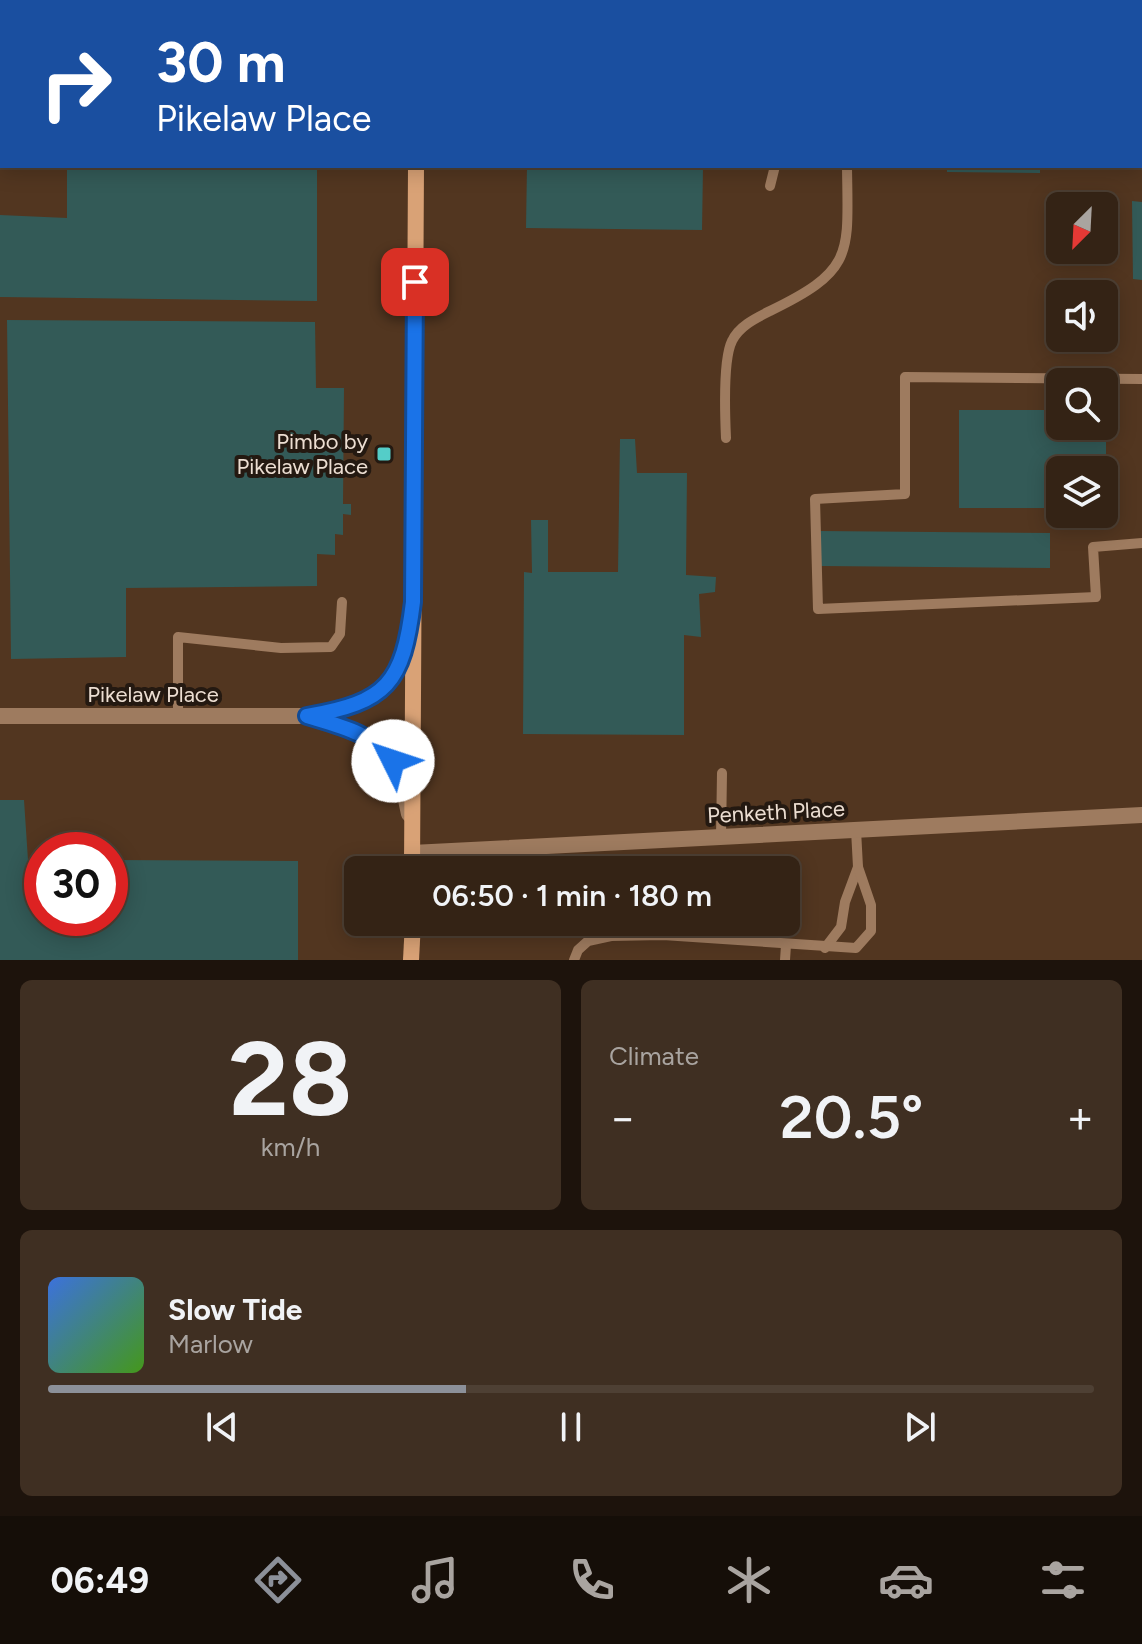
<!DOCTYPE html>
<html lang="en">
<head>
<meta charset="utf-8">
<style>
	:root { --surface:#342315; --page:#3f2f22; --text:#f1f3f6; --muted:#a9a4a0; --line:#4e4034; --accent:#8c9099 }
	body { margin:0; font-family:Figtree,sans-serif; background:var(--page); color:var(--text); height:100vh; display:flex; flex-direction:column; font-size:30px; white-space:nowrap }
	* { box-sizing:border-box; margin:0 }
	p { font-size:26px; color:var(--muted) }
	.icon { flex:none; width:44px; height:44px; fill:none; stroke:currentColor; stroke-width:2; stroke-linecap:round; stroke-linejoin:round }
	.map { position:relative; height:960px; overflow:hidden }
	.sheet { display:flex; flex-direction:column; gap:20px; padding:20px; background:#1d130c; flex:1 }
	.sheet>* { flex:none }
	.guide { position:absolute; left:0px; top:0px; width:1142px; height:168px; box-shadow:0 4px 20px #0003,0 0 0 2px var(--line); background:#1a4fa0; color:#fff; overflow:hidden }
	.needle { width:52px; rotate:204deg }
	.controls { position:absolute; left:1046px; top:192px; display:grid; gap:16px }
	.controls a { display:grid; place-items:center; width:72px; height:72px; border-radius:12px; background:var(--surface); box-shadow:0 4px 20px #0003,0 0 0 2px var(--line); font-size:40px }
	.speed { position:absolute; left:24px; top:832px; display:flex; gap:16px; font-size:40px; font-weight:700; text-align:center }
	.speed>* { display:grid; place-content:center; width:104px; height:104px; border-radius:50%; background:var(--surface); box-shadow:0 4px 20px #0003,0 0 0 2px var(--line); line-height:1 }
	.speed .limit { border:12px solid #d22; background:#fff; color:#111 }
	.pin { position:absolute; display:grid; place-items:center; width:68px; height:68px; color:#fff; margin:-34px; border-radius:16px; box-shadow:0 4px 12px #0006 }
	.me { position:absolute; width:88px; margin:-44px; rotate:311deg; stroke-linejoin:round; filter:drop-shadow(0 0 6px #0008) }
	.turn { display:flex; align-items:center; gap:28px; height:168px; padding:0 24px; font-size:36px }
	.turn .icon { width:104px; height:104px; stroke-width:2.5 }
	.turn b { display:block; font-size:56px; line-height:68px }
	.big { font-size:60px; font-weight:600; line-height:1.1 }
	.sheet .card { flex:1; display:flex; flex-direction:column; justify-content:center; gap:12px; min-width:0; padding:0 28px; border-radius:12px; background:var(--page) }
	.sheet .dial { align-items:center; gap:0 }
	.dial b { font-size:104px; line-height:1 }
	.song { display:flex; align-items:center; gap:24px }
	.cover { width:96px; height:96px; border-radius:12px; background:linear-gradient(135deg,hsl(220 70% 55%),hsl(100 70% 35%)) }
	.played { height:8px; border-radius:4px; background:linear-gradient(90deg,var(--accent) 40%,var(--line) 40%) }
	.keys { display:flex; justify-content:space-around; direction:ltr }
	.heat { display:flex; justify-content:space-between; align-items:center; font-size:44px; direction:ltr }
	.sheet .tiles { flex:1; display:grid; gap:20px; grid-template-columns:1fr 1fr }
	.card:last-child { grid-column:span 2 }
	.trip { position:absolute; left:344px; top:856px; width:456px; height:80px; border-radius:12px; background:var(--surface); box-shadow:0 4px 20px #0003,0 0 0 2px var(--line); font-weight:600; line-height:80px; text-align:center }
	.tab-bar { display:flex; height:128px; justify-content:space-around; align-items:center; background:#150e08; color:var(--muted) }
	.tab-bar .icon { width:56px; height:56px }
	.tab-bar .on { color:var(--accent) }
	.tab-bar b { font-size:36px; color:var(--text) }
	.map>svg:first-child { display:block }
</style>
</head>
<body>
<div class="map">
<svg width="1142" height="960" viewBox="0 0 1142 960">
	<rect width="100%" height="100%" fill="#452f1c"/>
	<path fill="#523620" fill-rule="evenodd" d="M0,0H1142V960H0ZM2,2H1140V166H2ZM1060,206H1104V250H1060ZM1060,294H1104V338H1060ZM1060,382H1104V426H1060ZM1060,470H1104V514H1060ZM42,850H110V918H42ZM358,870H786V922H358Z"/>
	<g fill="#335a57">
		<path d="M67,166H317V301L0,297V215L67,218Z"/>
		<path d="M527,166H703L702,230L526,228Z"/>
		<path d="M947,166H1040V173L947,172Z"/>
		<path d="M1132,201L1142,202V280L1133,279Z"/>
		<path d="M7,320L315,322L316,388H344L343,504H351V515L343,514V535L335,534V555L317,554V586L126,588V657L11,659Z"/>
		<path d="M959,410H1060V426H1106V470H1060V508H959Z"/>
		<path d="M620,439H635L637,473H687L686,575L716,577L715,592L699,594L701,637L684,635V735L523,734L524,572L532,573L531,520H548V572H618Z"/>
		<path d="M819,531L1050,533V568L821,566Z"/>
		<path d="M0,800H24L28,860H42V918H110V860L298,861V960H0Z"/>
	</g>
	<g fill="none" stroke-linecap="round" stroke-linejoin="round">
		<g stroke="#9e7b5f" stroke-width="10">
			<path d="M773,0V2"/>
			<path d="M902,0V2"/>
			<path d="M1112,2V0"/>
			<path d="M1140,35H1142"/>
			<path d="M770,186L775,166"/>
			<path d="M1142,379L905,377V494L815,499L818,609L1096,597L1093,547L1142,543"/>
			<path d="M726,438C725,416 723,359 732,341C739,326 756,318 770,311C855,270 848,254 847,166"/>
			<path d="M178,716V637L281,648L331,647L340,634L342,602"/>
			<path d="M721,837L722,773"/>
			<path d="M825,948L841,927L845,902L858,867"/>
			<path d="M574,960L578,950L588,941L611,936L663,935L856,948L871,931V905L858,867L856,830"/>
			<path d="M785,960L786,945"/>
		</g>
		<g stroke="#9e7b5f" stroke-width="16">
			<path d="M452,2L453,0"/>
			<path d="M0,716H307C369,705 397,695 410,627"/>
			<path d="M310,717C375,737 395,742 409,814"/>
			<path d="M412,853L1142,815"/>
		</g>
		<g stroke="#d9a276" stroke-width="16">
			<path d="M415,0V2"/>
			<path d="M412,870L416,166"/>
			<path d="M411,960L413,922"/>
		</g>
	</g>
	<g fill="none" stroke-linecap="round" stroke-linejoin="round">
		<defs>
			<path id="route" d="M393,761C372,733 340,726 307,716C387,702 403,684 413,602L415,282"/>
		</defs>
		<use href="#route" stroke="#114b97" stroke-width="20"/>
		<use href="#route" stroke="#1a73e8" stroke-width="14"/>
	</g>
	<rect fill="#54cdc8" stroke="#241911" stroke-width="3" x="376" y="446" width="16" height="16" rx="4"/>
	<g text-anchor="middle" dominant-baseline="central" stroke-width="8" stroke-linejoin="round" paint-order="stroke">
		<g font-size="22" fill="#ecded2" stroke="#241911" text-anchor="end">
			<text x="368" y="441">Pimbo by<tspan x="368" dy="25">Pikelaw Place</tspan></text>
		</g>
		<g font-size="22" fill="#ecded2" stroke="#241911">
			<text x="153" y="694">Pikelaw Place</text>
			<text transform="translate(776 812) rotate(-3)">Penketh Place</text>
		</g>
	</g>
</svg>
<div class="controls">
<a><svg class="needle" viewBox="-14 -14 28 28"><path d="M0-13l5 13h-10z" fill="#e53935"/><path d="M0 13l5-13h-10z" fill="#a9a4a0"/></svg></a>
<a><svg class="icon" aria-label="sound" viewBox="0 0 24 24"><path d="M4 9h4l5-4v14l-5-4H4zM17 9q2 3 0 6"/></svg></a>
<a><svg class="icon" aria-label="search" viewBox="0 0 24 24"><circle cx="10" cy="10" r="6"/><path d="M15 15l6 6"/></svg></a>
<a><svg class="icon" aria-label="layers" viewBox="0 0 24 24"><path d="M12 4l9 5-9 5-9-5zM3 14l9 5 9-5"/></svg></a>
</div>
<div class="speed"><div class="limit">30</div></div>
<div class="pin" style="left:415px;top:282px;background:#d93025"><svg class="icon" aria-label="arrive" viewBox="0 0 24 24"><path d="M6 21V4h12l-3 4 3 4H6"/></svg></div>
<svg class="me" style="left:393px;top:761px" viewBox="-20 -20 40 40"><circle r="19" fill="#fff"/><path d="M0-13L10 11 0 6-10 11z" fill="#1a73e8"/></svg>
<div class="trip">06:50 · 1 min · 180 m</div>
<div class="guide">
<div class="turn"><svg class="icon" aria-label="right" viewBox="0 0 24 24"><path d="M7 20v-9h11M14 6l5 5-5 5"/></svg><div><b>30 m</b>Pikelaw Place</div></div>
</div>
</div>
<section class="sheet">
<div class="tiles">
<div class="card dial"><b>28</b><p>km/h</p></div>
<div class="card"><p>Climate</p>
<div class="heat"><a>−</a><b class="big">20.5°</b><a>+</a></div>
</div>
<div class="card">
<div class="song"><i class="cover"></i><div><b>Slow Tide</b><p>Marlow</p></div></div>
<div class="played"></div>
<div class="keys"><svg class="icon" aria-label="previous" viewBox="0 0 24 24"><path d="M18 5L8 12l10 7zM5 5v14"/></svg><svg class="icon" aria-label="pause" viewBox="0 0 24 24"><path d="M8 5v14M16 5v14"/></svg><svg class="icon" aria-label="next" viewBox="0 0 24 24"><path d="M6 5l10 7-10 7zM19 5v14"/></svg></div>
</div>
</div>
</section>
<nav class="tab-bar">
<b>06:49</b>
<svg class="icon on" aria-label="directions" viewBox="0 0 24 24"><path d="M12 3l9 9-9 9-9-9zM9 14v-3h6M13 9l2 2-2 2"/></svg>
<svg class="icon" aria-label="music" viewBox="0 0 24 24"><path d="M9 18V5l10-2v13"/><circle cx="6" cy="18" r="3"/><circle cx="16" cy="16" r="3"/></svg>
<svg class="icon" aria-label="phone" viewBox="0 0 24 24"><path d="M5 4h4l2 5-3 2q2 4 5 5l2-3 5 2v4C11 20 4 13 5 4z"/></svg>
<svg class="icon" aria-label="climate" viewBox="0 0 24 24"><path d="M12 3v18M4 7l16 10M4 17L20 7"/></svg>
<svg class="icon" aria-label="car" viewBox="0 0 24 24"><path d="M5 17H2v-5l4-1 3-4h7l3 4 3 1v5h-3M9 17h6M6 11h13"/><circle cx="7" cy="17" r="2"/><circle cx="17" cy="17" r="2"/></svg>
<svg class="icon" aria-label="filters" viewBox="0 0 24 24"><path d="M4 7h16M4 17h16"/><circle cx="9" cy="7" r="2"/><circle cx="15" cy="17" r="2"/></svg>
</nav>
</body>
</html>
